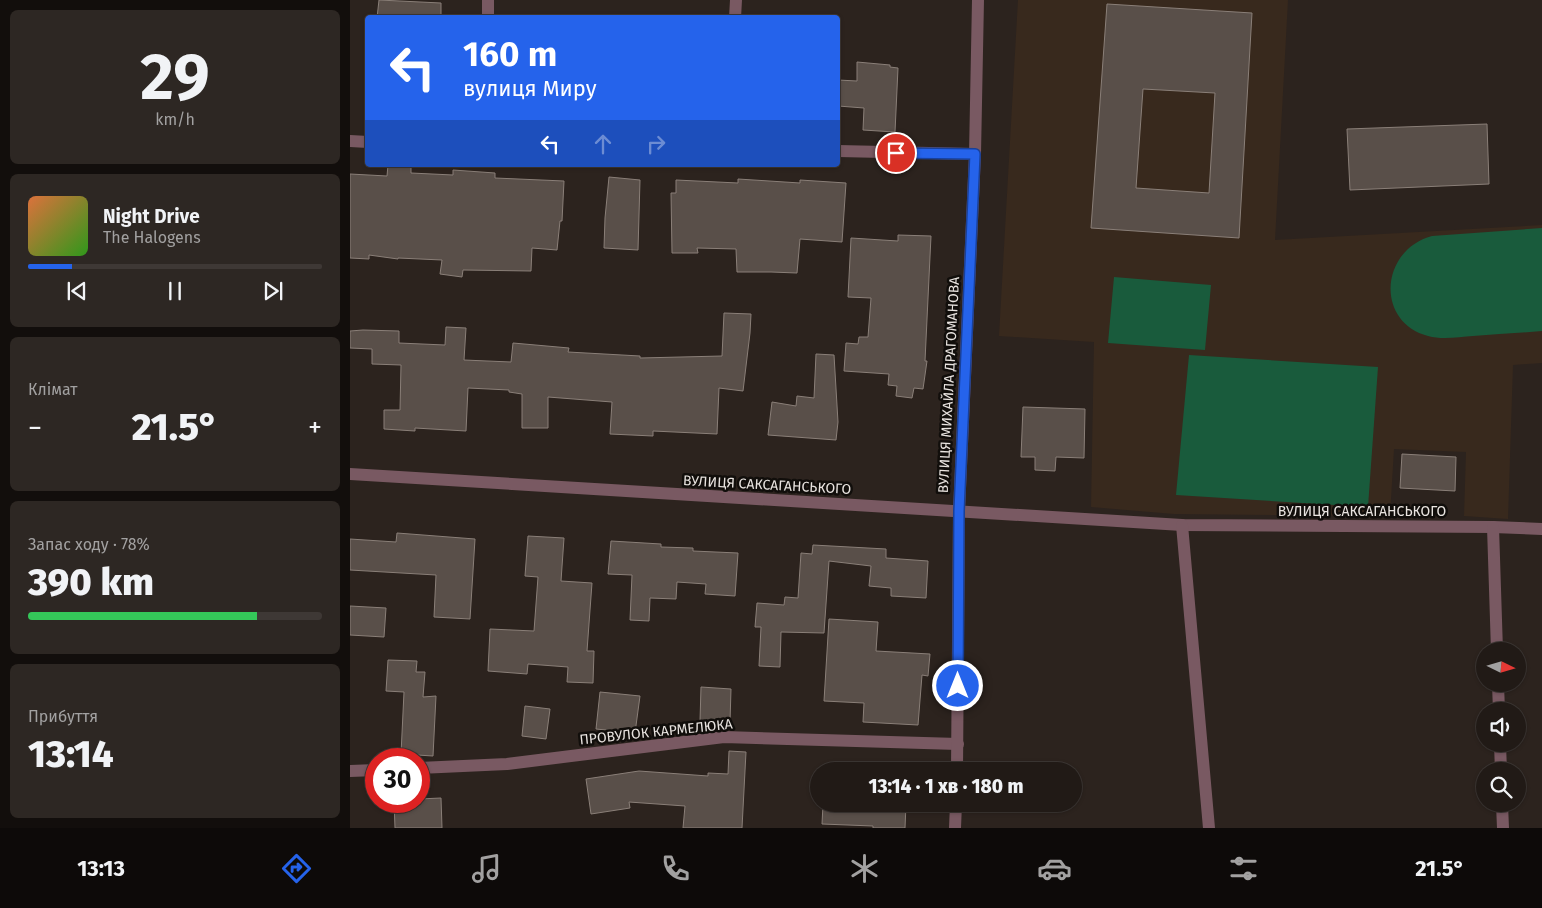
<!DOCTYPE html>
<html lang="uk">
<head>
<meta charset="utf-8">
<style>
	:root { --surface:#211a16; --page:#2d2723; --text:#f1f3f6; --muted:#a2a1a1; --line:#3e3835; --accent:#2563eb }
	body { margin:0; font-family:"Fira Sans",sans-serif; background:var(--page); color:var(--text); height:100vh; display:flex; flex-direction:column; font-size:19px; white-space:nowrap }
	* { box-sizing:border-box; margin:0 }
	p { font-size:16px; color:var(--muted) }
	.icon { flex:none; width:28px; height:28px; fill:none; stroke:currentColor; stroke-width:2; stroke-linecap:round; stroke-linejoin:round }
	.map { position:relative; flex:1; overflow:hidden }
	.drawer { display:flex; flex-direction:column; gap:10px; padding:10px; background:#120e0c; width:350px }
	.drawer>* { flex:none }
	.banner { position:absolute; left:15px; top:15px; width:475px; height:152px; border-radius:5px; box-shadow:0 1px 4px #0004,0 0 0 1px var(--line); background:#2563eb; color:#fff; overflow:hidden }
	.needle { width:32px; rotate:95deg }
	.fabs { position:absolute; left:1126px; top:642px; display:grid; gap:10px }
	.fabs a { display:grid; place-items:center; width:50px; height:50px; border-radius:50%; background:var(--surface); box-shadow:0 1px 4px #0004,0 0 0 1px var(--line); font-size:25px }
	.speed { position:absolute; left:15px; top:748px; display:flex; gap:10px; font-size:25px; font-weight:700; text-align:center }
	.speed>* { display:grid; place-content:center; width:65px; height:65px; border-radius:50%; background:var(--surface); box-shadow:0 1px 4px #0004,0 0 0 1px var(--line); line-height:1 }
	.speed .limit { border:8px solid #d22; background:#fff; color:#111 }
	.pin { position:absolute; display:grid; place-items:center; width:42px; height:42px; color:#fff; margin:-21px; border:2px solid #fff; border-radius:50%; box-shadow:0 1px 5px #0007 }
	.me { position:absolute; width:55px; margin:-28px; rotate:0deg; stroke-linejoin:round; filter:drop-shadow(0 0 4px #0008) }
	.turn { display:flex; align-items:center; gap:18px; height:105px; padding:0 15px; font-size:22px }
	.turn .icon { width:65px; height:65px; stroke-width:2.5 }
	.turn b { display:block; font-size:35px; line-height:42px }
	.lanes { display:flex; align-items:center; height:48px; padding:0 15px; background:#0003; justify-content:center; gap:25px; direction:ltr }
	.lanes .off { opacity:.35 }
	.big { font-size:38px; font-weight:800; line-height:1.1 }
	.drawer .tile { flex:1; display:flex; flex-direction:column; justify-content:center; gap:8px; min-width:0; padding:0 18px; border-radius:8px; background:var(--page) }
	.drawer .dial { align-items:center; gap:0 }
	.dial b { font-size:65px; line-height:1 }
	.song { display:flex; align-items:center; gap:15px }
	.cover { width:60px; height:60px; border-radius:8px; background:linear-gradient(135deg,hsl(20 70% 55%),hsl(110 70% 35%)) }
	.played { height:5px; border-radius:2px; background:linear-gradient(90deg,var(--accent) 15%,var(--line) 15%) }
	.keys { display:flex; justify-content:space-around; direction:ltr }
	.heat { display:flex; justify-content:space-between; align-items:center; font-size:28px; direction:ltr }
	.charge { height:8px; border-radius:4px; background:linear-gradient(90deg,#34c759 78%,var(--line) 0) }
	.trip { position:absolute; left:460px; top:762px; width:272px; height:50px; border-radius:25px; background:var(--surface); box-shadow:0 1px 4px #0004,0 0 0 1px var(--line); font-weight:800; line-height:50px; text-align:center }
	.menu { display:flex; height:80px; justify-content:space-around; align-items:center; background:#0d0a09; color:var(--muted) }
	.menu .icon { width:35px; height:35px }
	.menu .active { color:var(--accent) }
	.menu b { font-size:22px; color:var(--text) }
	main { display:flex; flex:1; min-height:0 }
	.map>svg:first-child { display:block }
</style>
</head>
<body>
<main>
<section class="drawer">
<div class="tile dial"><b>29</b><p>km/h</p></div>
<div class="tile">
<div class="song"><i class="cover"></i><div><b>Night Drive</b><p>The Halogens</p></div></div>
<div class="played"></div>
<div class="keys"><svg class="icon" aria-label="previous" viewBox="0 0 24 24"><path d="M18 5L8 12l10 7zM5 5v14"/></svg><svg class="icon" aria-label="pause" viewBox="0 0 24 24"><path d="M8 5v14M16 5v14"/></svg><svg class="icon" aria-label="next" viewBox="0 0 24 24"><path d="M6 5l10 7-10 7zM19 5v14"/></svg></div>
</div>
<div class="tile"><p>Клімат</p>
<div class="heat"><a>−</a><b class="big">21.5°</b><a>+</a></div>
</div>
<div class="tile"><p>Запас ходу · 78%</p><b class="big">390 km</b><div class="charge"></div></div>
<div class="tile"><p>Прибуття</p><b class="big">13:14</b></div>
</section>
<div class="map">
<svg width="1192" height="828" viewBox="0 0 1192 828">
	<rect width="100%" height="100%" fill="#2c231e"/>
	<path fill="#38291d" d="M668,0H938L925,240L1192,225V363L1163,365L1158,519L1114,516L1116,452L1044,449L1040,516L824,514L741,507L744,342L649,336Z"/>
	<g fill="#195b3c">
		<path d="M1192,228V331C1169,333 1146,334 1123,336C1109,337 1092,340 1078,336C1025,322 1030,250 1082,236Z"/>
		<path d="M764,277L861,285L855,350L758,343Z"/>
		<path d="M839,355L1028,367L1018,507L826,495Z"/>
	</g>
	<g fill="#594f49" stroke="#8a7f78" fill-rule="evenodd">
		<path d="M29,0L91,3V18H27Z"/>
		<path d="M757,4L902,13L889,238L741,228ZM793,89L865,93L859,193L786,188Z"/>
		<path d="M507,62L540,65V67L548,68L545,132L513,130L514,108L488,106V80L507,81Z"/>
		<path d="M1137,124L1139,184L1000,190L997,129Z"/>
		<path d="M38,165L61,166V173L103,175V170L145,173V178L214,181L212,221H210L207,250L182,248L181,271L113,270L112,277L90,274L92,260L48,258V259L19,255V259L0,258V174L37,176Z"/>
		<path d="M259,177L290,180L288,250L254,248L255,218Z"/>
		<path d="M388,179L450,183V180L496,183L492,242L450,239L447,273L421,272H387L386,249L347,248L348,253H322L321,193H326V180L388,183Z"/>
		<path d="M548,235L581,236L575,361H577L573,389L564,388L562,398L546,396L547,386L538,385L539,374L494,371L496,343L508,344L509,337H518L521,298L498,297L501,238L548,241Z"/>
		<path d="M374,313L401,314L400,333L393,391L369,388L367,434L303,431V436L260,434L262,402L198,397V428H172V394L159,392V390L118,388L116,431L65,428V431L34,429V410H50L51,365L22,364V349L0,348V331L13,330L49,331V343L95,345L96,327L116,328L114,360L161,362L163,343L219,348L218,352L290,356V358L372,356Z"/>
		<path d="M466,354L484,355L488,422L486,440L418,435L422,402L446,406L447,396L464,398Z"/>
		<path d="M673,407L735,409L734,458L706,457L705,471L685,470V457H671Z"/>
		<path d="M1052,454L1106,457L1105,491L1050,488Z"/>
		<path d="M47,533L125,539L120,619L84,617L86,575L0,570V539L46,542Z"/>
		<path d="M178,536L214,538L211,581L242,583L237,651H244L243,683L217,682L218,667L178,664L177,674L138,671L140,629L184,631L188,577L175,576Z"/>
		<path d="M261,541L311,544V547L343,548V551L388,553L385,596L355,594L356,584L327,582L326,599L300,598L299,621L280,620L282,575L258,574Z"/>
		<path d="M463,545L536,549V558L578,561L576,598L541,596V588L519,586L521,566L479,561L474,633L431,632L430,667L409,666L411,627H405L407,603L434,605L435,597L448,598L451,553L462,554Z"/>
		<path d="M0,606L36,608L34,637L0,635Z"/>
		<path d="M479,619L528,622L526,651L580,654L578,676L572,675L568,725L513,722L514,703L474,701Z"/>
		<path d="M38,660L67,661L66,672H75L73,697L86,696L83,756L51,754L54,692L36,691Z"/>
		<path d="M351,687L381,689L380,722L350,721Z"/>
		<path d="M250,692L290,696L285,733L246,729Z"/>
		<path d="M175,706L200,709L196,739L172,736Z"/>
		<path d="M379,751L396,752L392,828H333L335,806L279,802L280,808L241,814L236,779L289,771L358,776V773L378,774Z"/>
		<path d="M91,798L92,828H45L44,801H69V799Z"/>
		<path d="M473,804H556L555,828H523V826L472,824Z"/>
	</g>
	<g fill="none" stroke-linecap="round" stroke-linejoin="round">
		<g stroke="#795962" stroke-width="12">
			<path d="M138,18V0"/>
			<path d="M385,18L386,0"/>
			<path d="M0,141L18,142"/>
			<path d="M488,151L625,154"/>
			<path d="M0,474L832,525L1143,527L1192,529"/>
			<path d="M832,525L859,828"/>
			<path d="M1143,527L1147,651"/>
			<path d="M1148,684L1149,711"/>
			<path d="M1150,744L1151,771"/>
			<path d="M69,768L157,764L374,737L608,744"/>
			<path d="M0,771L26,770"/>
			<path d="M607,771L609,511L625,154L628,0"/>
			<path d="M1152,804L1153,828"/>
			<path d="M605,828L606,804"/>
		</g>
	</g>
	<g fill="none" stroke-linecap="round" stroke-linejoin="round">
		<defs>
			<path id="route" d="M546,153L625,154L609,511L608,686"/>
		</defs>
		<use href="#route" stroke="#184099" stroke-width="12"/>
		<use href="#route" stroke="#2563eb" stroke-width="9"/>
	</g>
	<g text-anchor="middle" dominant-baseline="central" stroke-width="5" stroke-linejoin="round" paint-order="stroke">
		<g font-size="14" fill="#e9e4e0" stroke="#110e0b">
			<text transform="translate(599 385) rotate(-87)">ВУЛИЦЯ МИХАЙЛА ДРАГОМАНОВА</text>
			<text transform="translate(417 485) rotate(3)">ВУЛИЦЯ САКСАГАНСЬКОГО</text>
			<text x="1012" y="511">ВУЛИЦЯ САКСАГАНСЬКОГО</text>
			<text transform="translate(306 732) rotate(-6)">ПРОВУЛОК КАРМЕЛЮКА</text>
		</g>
	</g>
</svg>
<div class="fabs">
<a><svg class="needle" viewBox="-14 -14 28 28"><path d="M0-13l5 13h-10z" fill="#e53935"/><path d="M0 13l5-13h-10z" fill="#a2a1a1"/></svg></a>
<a><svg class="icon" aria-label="sound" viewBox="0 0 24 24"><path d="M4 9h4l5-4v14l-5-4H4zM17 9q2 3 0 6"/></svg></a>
<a><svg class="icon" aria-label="search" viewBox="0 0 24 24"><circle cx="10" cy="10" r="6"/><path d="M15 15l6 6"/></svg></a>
</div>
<div class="speed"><div class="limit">30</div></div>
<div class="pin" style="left:546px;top:153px;background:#d93025"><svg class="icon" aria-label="arrive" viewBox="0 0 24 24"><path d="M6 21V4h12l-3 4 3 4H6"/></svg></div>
<svg class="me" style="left:608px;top:686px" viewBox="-20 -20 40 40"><circle r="17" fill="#2563eb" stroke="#fff" stroke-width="3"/><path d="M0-11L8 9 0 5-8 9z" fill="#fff"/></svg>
<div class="trip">13:14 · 1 хв · 180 m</div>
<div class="banner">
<div class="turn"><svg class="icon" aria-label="left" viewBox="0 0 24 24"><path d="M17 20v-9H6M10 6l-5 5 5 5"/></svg><div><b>160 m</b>вулиця Миру</div></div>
<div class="lanes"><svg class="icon" aria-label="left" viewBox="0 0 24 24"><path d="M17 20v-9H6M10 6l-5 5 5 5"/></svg><svg class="icon off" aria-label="ahead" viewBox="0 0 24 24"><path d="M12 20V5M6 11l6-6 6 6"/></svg><svg class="icon off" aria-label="right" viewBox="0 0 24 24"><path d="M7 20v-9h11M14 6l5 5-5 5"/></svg></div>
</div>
</div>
</main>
<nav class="menu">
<b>13:13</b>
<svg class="icon active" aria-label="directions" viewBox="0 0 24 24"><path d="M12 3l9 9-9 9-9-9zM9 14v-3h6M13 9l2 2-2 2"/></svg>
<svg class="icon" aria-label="music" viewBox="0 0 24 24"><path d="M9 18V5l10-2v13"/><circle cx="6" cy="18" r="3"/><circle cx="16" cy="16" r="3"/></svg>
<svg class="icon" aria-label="phone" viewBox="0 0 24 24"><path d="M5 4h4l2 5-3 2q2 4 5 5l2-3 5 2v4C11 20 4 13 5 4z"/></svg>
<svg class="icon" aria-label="climate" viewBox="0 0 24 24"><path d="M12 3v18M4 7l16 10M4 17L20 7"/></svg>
<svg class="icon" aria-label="car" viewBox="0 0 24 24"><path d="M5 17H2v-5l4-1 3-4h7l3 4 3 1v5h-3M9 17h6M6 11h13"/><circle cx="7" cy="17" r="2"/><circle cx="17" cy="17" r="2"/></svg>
<svg class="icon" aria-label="filters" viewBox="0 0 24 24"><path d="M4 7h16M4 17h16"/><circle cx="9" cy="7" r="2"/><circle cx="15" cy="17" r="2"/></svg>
<b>21.5°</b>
</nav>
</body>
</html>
